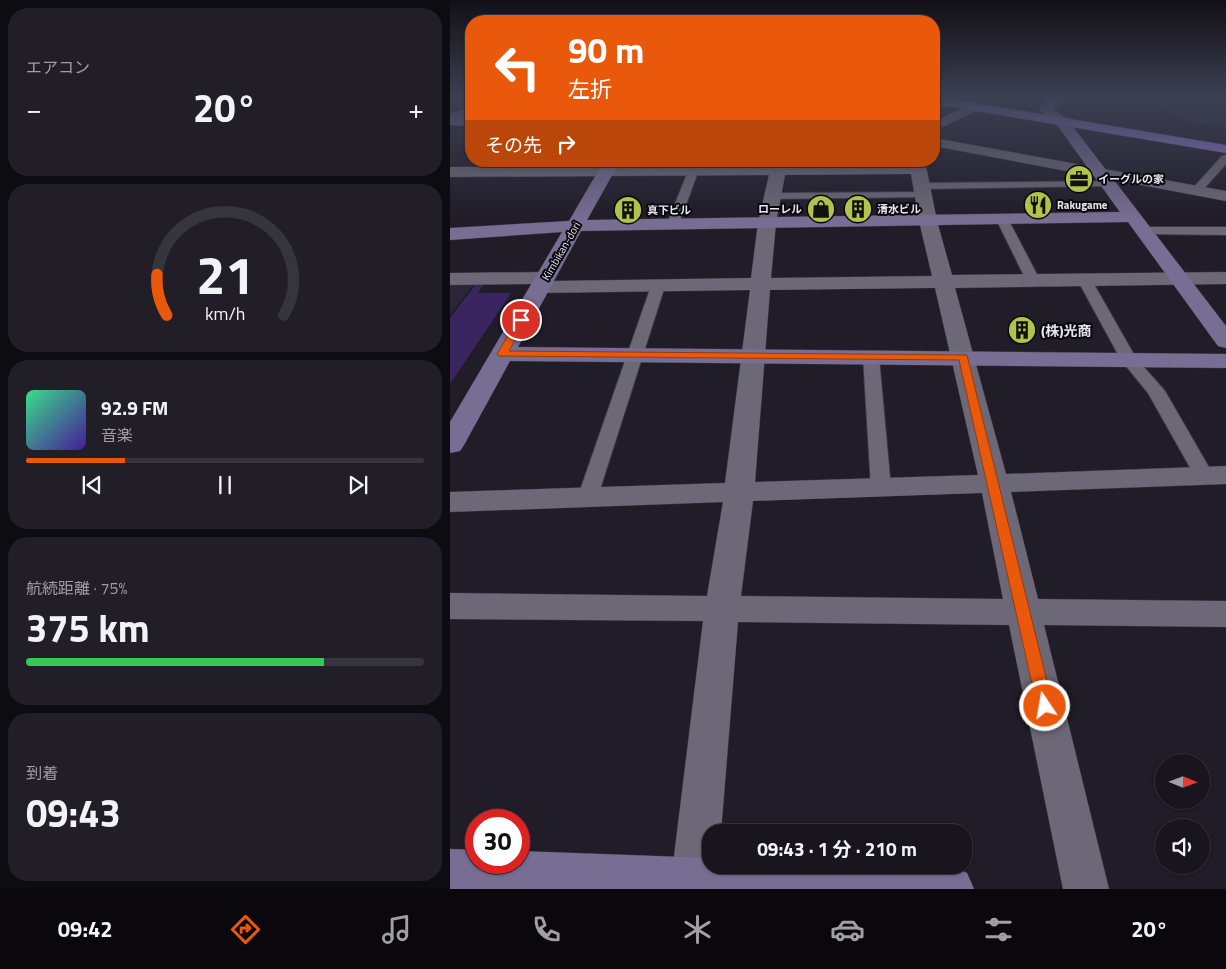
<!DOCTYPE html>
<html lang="ja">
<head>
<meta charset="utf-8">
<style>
	:root { --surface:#18151e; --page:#211e27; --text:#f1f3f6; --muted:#9f9fa4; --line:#36343c; --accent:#ea580c }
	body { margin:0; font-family:"Titillium Web","Noto Sans JP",sans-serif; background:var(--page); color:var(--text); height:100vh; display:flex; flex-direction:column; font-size:19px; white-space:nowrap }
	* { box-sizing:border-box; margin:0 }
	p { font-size:16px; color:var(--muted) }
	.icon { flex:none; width:28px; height:28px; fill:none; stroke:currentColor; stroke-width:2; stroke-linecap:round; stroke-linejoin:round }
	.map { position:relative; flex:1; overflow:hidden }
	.sheet { display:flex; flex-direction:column; gap:8px; padding:8px; background:#0d0c10; width:450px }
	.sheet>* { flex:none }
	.guide { position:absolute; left:15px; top:15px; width:475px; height:152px; border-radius:20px; box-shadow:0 1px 4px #0004,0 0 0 1px var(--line); background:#ea580c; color:#fff; overflow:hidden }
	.needle { width:32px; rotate:91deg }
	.buttons { position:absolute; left:705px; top:754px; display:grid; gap:10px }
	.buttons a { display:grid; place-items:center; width:55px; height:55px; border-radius:50%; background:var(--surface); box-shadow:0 1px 4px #0004,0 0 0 1px var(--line); font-size:25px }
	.speed { position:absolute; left:15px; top:809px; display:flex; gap:10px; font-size:25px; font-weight:700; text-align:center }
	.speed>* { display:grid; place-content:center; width:65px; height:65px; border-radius:50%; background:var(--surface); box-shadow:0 1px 4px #0004,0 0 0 1px var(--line); line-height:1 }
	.speed .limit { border:8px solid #d22; background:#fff; color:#111 }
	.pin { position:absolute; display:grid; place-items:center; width:42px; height:42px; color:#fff; margin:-21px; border:2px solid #fff; border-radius:50%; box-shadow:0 1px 5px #0007 }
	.me { position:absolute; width:55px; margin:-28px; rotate:348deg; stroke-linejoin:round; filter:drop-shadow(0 0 4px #0008) }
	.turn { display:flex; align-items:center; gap:18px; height:105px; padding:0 20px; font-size:22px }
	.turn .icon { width:65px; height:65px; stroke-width:2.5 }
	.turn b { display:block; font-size:35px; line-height:42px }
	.then { display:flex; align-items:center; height:48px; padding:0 20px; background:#0003; gap:10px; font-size:19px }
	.big { font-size:38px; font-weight:700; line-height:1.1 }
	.sheet .tile { flex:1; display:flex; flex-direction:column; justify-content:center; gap:8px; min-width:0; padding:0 18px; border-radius:20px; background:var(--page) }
	.sheet .dial { align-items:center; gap:0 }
	.dial svg { height:130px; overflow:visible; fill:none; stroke:var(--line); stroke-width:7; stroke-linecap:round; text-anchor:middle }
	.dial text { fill:var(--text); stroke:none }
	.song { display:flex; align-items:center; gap:15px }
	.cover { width:60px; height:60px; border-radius:8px; background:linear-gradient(135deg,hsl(150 70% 55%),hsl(260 70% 35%)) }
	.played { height:5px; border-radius:2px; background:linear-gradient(90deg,var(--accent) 25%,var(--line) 25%) }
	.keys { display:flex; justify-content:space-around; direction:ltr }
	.heat { display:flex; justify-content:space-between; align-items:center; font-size:28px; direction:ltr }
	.charge { height:8px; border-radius:4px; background:linear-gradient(90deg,#34c759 75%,var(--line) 0) }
	.trip { position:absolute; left:252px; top:824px; width:270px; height:50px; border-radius:20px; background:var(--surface); box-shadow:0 1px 4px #0004,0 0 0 1px var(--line); font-weight:700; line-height:50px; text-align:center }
	.dock { display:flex; height:80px; justify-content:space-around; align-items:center; background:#0a080c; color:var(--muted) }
	.dock .icon { width:35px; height:35px }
	.dock .active { color:var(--accent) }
	.dock b { font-size:22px; color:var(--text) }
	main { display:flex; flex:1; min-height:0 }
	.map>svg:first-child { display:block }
</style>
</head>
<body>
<main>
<section class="sheet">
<div class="tile"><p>エアコン</p>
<div class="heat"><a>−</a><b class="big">20°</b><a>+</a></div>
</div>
<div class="tile dial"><svg viewBox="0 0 100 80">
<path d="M14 69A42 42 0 1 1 86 69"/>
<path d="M14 69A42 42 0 0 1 8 44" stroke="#ea580c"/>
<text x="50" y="56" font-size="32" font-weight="700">21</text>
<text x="50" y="72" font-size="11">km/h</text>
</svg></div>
<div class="tile">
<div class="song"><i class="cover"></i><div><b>92.9 FM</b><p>音楽</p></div></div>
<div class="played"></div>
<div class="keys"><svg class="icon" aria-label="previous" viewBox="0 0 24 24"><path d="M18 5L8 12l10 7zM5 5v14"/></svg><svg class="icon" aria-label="pause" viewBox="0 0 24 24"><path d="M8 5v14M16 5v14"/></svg><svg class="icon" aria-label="next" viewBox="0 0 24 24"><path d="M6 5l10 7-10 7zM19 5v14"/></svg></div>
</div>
<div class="tile"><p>航続距離 · 75%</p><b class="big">375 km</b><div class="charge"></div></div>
<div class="tile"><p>到着</p><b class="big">09:43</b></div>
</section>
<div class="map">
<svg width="776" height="889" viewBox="0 0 776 889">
	<rect width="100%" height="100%" fill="#201c28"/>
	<g fill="#2a2537">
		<path d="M694,96H776V128L739,122Z"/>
		<path d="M0,284H24L0,315Z"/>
	</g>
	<path fill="#3b2561" d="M26,284H34L28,293H61L0,384V318Z"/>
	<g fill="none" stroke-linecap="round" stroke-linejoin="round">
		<defs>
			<g id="lane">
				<path d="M776,155V164L751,192H743L741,190L743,188L772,156Z"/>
				<path d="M37,161H48L37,174H29L28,172Z"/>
				<path d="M242,161H252L229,224L227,227H219L217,224Z"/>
				<path d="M659,181L665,184L663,186L472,189L466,186L472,183Z"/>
				<path d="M473,192L477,193L479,195L477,197L322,199L316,196L322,193Z"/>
				<path d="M552,215L558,219L590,280L588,283H578L576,280L546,219Z"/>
				<path d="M694,227H776V235L690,234L688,231Z"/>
				<path d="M634,275L641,279L686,358L715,391L764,476L761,480L754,482L747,480L698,393L671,360L627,279Z"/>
				<path d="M208,282L213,283L215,286L147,499L144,504L137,505L130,504L127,499L201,286L203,283Z"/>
				<path d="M421,352L427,354L429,357L441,488L438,492L431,494L424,492L421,488L413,357L415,354Z"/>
			</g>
			<g id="street">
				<path d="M523,103L530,107L528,110L484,131V122Z"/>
				<path d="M21,107V116L0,123V114Z"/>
				<path d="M484,138L776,191V201L484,146Z"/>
				<path d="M322,161H338L337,165L460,164L459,161H475L487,221L502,275L776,272V284L505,288L556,474L776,466V484L561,492L588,599L776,601V627L594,625L659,889H613L559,625L288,622L271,832H261V865H268L266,889H220L253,621L0,619V593L257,596L273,502L0,512V492L275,483L300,290L90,293L83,291L80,287L81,284L0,285V273L95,272L102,274L105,278L103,281L301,278L308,223L319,175L0,177V167L321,165ZM461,174L469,221L482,276L321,278L326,223L335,175ZM485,288L528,475L305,482L320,290ZM532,493L553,599L291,596L303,501Z"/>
			</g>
			<g id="secondary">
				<path d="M606,96H622L603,109L617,119L776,326V348L768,346L678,222L131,231L68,347L776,354V368L60,361L14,445L10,451L0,453V422L112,232L0,240V228L119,221L154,161H170L137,220L670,212L607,125L589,110L594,101Z"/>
				<path d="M0,117L21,118V126L0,125Z"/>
				<path d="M0,849L26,850V862H69V851L261,858V865L501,866L517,873L524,889H0Z"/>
			</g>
			<path id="highway" d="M484,96L776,145V153L484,104Z"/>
		</defs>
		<use href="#lane" stroke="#3a3841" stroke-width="2"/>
		<use href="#street" stroke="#3a3841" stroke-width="1"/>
		<use href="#secondary" stroke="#3a3841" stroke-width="1"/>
		<use href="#highway" stroke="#3a3841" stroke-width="1"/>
		<use href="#lane" fill="#6c6877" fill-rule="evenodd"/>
		<use href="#street" fill="#6c6877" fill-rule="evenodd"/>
		<use href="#secondary" fill="#786d92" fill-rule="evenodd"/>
		<use href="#highway" fill="#9379d0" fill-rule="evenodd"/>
	</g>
	<linearGradient id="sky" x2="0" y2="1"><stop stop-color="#120f16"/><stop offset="0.44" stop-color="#3c4053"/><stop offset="1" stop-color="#3c4053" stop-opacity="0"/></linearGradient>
	<rect width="776" height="220" fill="url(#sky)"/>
	<path fill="#ea580c" stroke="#983908" d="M71,317L76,320L59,351L517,355L603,706L601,710L595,712L589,710L587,706L509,360L49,356L47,354L67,320Z"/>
	<defs>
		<symbol id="office-disc" viewBox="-11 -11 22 22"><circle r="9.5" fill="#b2c34c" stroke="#09080d"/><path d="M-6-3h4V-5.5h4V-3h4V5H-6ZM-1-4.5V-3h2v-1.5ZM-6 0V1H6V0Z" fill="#111"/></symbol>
		<symbol id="restaurant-disc" viewBox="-11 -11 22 22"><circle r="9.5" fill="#b2c34c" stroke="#09080d"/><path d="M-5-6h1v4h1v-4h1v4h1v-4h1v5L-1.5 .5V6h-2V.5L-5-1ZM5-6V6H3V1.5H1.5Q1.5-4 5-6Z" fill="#111"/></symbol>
		<symbol id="shop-disc" viewBox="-11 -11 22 22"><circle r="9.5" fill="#b2c34c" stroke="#09080d"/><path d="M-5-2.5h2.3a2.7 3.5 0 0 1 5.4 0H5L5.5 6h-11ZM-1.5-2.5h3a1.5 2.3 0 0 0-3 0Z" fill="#111"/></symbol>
		<symbol id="building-disc" viewBox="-11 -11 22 22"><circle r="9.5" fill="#b2c34c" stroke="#09080d"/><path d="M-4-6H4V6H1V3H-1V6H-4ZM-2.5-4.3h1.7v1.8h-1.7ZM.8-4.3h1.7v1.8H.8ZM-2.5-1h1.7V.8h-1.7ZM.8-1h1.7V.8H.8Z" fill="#111"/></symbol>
	</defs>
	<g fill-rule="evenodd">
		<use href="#office-disc" x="613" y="163" width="32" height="32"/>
		<use href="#restaurant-disc" x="572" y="189" width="32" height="32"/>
		<use href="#shop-disc" x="355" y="193" width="32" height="32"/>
		<use href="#building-disc" x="392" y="193" width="32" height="32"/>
		<use href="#building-disc" x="162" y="194" width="32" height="32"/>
		<use href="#building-disc" x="556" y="314" width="32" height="32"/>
	</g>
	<g text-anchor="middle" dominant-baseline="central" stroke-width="4" stroke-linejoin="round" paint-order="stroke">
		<g font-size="11" font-weight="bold" fill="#e6e4ec" stroke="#09080d" text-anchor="start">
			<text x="648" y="179">イーグルの家</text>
			<text x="607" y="205">Rakugame</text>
			<text x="352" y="209" text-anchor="end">ローレル</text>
			<text x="427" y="209">清水ビル</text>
			<text x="197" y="210">真下ビル</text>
		</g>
		<g font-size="11" fill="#e6e4ec" stroke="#09080d">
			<text transform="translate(111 251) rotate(-60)">Kimbikan-dori</text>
		</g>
		<g font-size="14" font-weight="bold" fill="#e6e4ec" stroke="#09080d" text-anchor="start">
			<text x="591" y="330">(株)光商</text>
		</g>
	</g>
</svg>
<div class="buttons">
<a><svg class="needle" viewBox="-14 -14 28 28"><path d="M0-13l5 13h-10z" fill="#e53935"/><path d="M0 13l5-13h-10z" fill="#9f9fa4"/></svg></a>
<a><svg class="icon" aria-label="sound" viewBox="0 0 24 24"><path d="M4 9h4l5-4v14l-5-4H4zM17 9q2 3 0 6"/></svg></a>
</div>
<div class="speed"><div class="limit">30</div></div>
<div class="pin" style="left:71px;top:320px;background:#d93025"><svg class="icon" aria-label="arrive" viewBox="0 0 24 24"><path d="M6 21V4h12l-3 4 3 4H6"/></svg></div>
<svg class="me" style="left:595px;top:706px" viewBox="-20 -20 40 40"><circle r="17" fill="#ea580c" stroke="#fff" stroke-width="3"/><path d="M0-11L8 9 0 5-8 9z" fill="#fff"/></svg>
<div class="trip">09:43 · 1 分 · 210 m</div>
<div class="guide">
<div class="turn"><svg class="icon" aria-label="left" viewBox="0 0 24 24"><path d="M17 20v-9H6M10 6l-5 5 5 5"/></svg><div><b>90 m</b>左折</div></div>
<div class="then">その先<svg class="icon" aria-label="right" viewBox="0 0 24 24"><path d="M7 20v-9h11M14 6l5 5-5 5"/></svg></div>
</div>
</div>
</main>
<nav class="dock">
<b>09:42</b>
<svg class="icon active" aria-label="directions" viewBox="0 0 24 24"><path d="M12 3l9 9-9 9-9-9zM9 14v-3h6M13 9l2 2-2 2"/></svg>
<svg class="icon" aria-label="music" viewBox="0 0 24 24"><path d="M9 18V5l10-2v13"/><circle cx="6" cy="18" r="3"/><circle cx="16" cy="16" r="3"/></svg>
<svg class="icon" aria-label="phone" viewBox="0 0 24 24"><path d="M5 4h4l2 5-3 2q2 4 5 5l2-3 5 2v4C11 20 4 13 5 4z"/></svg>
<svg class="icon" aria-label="climate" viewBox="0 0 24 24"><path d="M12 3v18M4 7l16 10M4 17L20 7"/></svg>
<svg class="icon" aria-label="car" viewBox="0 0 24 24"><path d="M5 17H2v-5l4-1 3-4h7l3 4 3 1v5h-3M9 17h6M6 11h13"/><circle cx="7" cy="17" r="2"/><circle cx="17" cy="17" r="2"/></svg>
<svg class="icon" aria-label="filters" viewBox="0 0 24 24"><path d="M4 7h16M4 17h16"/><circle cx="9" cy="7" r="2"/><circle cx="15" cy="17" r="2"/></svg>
<b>20°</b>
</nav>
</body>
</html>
